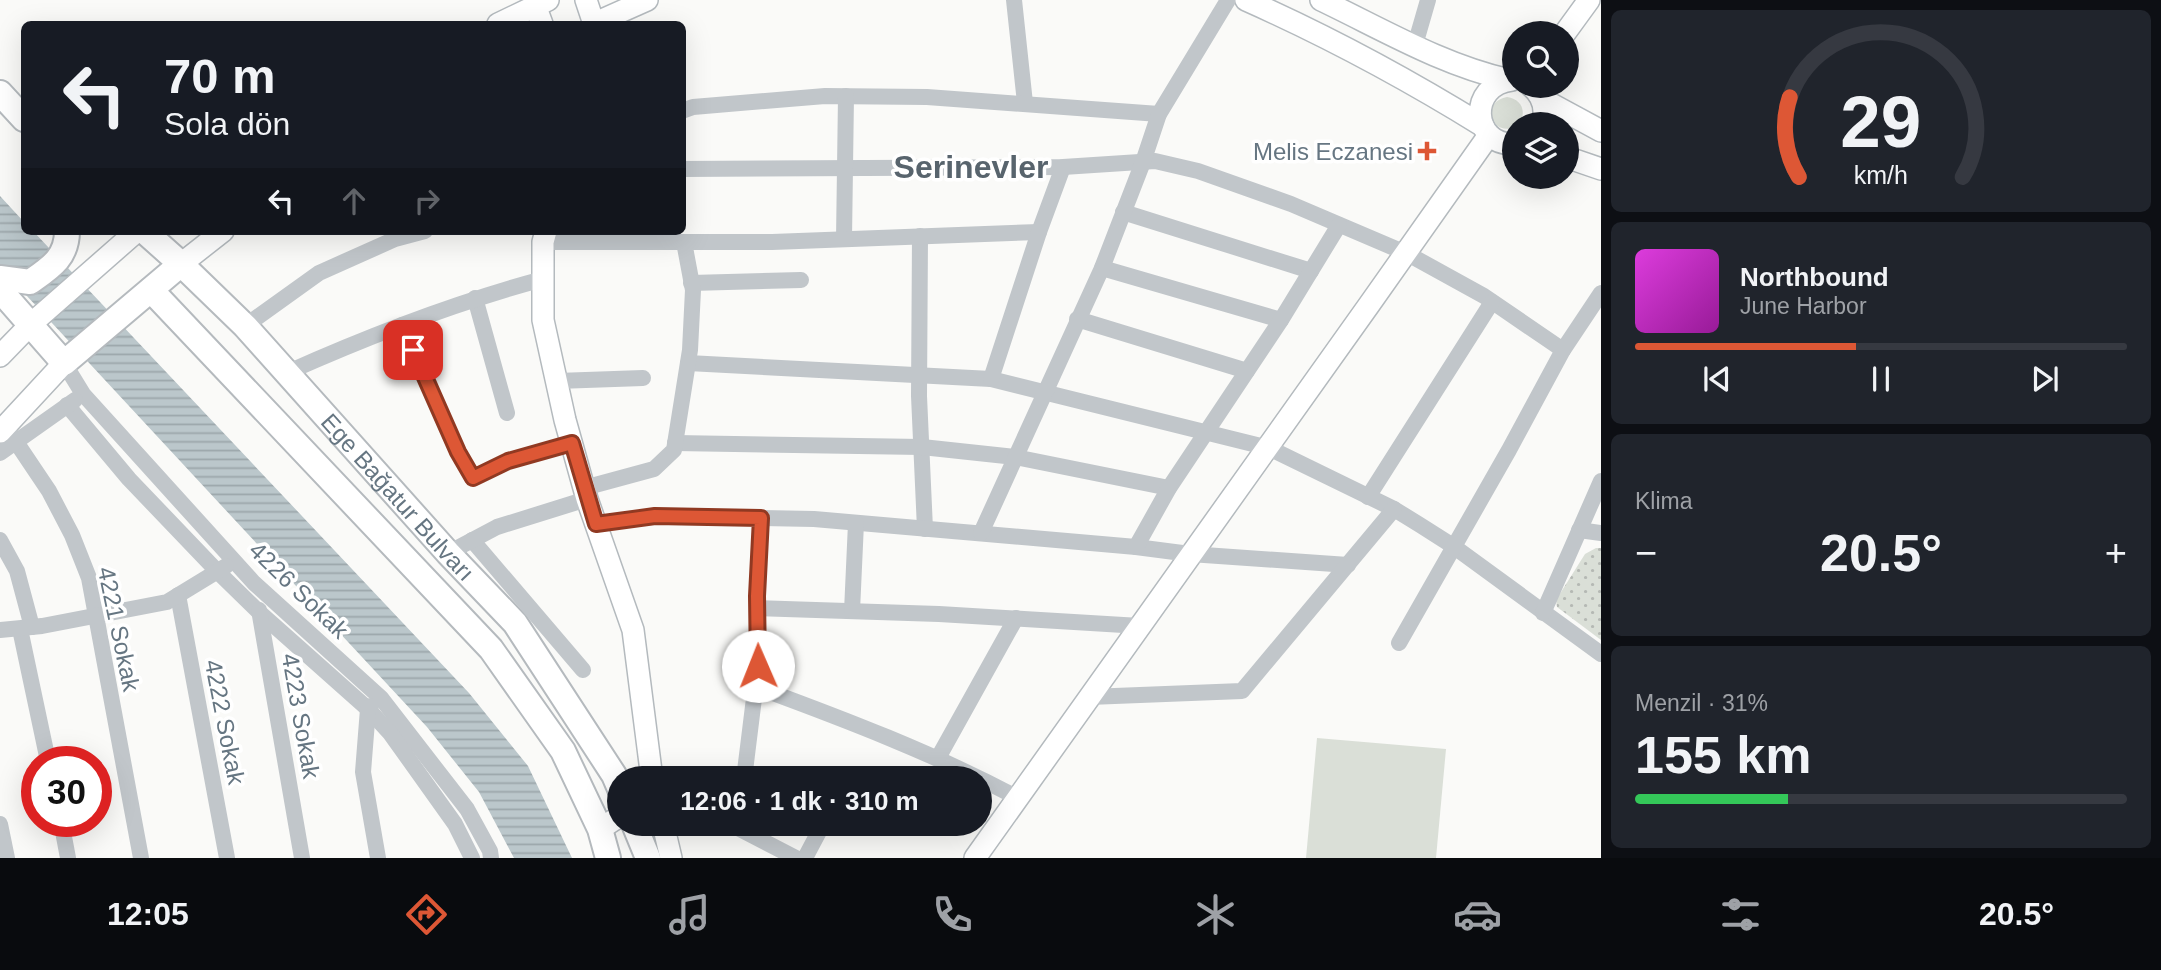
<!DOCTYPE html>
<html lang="tr">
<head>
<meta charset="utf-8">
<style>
	:root { --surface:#171b24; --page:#20242c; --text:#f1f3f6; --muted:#9ea1a6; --line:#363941; --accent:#dd5735 }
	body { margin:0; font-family:Helvetica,sans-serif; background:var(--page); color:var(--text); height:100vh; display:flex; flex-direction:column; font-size:26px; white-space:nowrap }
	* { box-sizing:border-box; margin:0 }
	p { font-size:23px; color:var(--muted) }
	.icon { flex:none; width:38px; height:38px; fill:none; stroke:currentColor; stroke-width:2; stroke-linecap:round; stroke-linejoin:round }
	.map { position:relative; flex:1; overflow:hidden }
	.sheet { display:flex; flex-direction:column; gap:10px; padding:10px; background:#0d0f14; width:560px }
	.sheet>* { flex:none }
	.top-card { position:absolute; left:21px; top:21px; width:665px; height:214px; border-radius:10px; box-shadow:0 7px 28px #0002; background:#171b24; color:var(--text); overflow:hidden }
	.buttons { position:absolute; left:1502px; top:21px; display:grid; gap:14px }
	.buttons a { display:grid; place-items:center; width:77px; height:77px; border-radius:50%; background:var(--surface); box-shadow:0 7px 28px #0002; font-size:35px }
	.speed { position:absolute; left:21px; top:746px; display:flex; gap:14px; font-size:35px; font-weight:700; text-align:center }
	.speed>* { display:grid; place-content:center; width:91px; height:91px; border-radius:50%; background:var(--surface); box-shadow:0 7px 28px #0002; line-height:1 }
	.speed .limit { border:10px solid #d22; background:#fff; color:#111 }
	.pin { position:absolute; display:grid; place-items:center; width:60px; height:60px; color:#fff; margin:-30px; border-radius:14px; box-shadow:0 4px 10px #0006 }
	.me { position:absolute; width:77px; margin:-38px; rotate:359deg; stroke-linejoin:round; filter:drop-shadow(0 0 5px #0008) }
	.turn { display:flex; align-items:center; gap:24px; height:147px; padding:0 28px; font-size:32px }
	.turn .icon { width:91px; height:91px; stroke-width:2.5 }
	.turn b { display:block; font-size:49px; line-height:60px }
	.lanes { display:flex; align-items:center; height:66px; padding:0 28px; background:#0003; justify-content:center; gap:35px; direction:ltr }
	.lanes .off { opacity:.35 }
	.big { font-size:52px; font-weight:700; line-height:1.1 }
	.sheet .widget { flex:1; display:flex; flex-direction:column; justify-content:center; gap:10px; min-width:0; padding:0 24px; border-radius:10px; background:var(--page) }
	.sheet .dial { align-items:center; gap:0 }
	.dial svg { height:182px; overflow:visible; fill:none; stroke:var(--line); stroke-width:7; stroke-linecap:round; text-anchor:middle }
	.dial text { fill:var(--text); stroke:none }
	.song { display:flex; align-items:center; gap:21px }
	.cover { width:84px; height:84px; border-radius:10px; background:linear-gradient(135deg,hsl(300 70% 55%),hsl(300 70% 35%)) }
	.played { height:7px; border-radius:4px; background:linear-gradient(90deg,var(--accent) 45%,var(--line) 45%) }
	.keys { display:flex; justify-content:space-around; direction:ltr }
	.heat { display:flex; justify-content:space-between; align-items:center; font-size:38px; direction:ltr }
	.charge { height:10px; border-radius:5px; background:linear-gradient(90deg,#34c759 31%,var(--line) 0) }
	.trip { position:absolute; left:607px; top:766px; width:385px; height:70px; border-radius:35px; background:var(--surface); box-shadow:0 7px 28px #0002; font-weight:700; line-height:70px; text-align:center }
	.tab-bar { display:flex; height:112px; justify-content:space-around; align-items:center; background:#090b0e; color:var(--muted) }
	.tab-bar .icon { width:49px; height:49px }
	.tab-bar .current { color:var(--accent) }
	.tab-bar b { font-size:32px; color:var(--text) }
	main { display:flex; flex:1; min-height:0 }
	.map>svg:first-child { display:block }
</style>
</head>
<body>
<main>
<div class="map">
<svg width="1601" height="858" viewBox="0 0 1601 858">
	<defs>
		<pattern id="park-dots" width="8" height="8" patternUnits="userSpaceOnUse" patternTransform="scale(1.75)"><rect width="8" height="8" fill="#dadfd7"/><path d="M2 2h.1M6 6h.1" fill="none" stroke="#b5b9b4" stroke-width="1.8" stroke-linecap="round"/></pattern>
		<pattern id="water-rules" width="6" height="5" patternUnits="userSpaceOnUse" patternTransform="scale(1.75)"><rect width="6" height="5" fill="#bbc7cb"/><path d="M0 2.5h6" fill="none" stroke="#9ca6aa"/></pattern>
	</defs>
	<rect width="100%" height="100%" fill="#fafaf8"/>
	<g fill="#dadfd7">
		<path d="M1507,97C1522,99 1527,112 1519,124H1514V128C1488,134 1481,102 1507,97Z"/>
		<path d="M1317,738L1446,749L1436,858H1306Z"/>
	</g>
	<path fill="url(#park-dots)" d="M1596,548H1601V640L1557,607L1556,600L1585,554Z"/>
	<path fill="url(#water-rules)" d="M0,196L24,222V231H33L469,693L528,766L572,858H514L479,792L427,727L0,267Z"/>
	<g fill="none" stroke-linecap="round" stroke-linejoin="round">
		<defs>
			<g id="secondary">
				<path d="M536,0L535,5L542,24"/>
				<path d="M586,0L594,24"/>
				<path d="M1246,0C1327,36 1407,79 1483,126"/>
				<path d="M1321,0C1382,29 1442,65 1509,80"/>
				<path d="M498,24L548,0"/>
				<path d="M593,24L647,0"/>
				<path d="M1565,33L1589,0"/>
				<path d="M1512,80C1468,85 1471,145 1514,144"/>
				<path d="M1531,86C1543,96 1547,109 1542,124"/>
				<path d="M1542,99L1601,131"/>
				<path d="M1566,157L1601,169"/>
				<path d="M546,231L543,242V320L565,420L587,499L633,630L652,779"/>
				<path d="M181,264L223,231"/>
				<path d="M0,356L31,324L137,231"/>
				<path d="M0,432L64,363"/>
				<path d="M663,824L671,858"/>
				<path d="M600,829L620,816"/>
				<path d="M975,858C1146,617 1319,377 1489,135"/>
			</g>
			<g id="primary">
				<path d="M0,93L24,119"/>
				<path id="s1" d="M144,231L181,264L245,326L448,553L515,623L614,775L620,789"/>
				<path d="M0,278L30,282C50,268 67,258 67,231"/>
				<path d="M0,290L64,363L181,264"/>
				<path d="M151,290L491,649L563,751L600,829L608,858"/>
				<path d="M634,824L648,858"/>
			</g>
		</defs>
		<use href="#secondary" stroke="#b4babe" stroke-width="24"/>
		<use href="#primary" stroke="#b5babe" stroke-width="28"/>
		<g stroke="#c1c6ca" stroke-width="16">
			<path d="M1014,0L1025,103"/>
			<path d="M1415,45L1428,0"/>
			<path d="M682,111L693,107L825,96L927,97L1159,114"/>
			<path d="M682,169L1063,167L1155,161L1198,171L1291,204L1406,253L1484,296L1563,350"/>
			<path d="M1123,212L1311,271"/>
			<path d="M920,236L919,396L925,529"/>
			<path d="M844,239L846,96"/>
			<path d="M543,242H772L1039,232"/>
			<path d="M1102,268L1281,320"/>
			<path d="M691,283L801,280"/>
			<path d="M475,298L507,413"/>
			<path d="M1077,319L1247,371"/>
			<path d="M402,325L458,452L473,478L508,461L571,443"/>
			<path d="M245,326L319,273L395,239L425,231"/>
			<path d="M64,363L83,394L254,583L381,698L467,809L490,851L491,858"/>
			<path d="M688,363L991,379L1269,448L1394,509L1420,525L1453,546L1601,654"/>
			<path d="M286,373C371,335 454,303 543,279"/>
			<path d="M991,379L1039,232L1063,167"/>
			<path d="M557,381L643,378"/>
			<path d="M67,405L129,479L217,571L260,613L368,709L390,733L455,824L472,858"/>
			<path d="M6,427L49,491L72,535L89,578L141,858"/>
			<path d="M675,443L922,447L1015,457L1169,488"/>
			<path d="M0,453L75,400"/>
			<path d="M584,488L654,469L674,450L690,350L693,290L684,242"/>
			<path d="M1368,497L1492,302"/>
			<path d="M596,524L655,516L814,519L1136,547L1190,554L1348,565"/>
			<path d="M1579,530L1601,533"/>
			<path d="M981,533L1102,268L1143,162L1159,114L1228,0"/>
			<path d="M0,540L17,571L32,627"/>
			<path d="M472,540L583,670"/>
			<path d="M1136,547L1169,488L1281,320L1339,225"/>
			<path d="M448,553L497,527L587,499"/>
			<path d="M178,595L227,858"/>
			<path d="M757,608L939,614L1140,626"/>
			<path d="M259,610L302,858"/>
			<path d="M852,611L856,523"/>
			<path d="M1543,613L1601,481"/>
			<path d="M20,629L48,761"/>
			<path d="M0,630L42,626L167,602L226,566"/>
			<path d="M1399,643L1509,450L1563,350L1601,293"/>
			<path d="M754,686C844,719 933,753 1018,798"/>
			<path d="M1089,697L1242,691L1394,509"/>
			<path d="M371,706L368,709L363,772L378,858"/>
			<path d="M938,758L1016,618"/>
			<path d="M744,779L758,666L757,595L761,518"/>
			<path d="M846,779L847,777L852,779"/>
			<path d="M61,821L68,858"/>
			<path d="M0,824L7,858"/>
			<path d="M730,824L796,858"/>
			<path d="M805,858L823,824"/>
		</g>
		<use href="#secondary" stroke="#fff" stroke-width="21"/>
		<use href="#primary" stroke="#fff" stroke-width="24"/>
	</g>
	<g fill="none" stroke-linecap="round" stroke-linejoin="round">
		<defs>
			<path id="route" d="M413,350L458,452L473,478L508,461L572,443L596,524L655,516L761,518L757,596L758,666"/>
		</defs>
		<use href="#route" stroke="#903922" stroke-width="18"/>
		<use href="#route" stroke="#dd5735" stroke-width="12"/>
	</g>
	<path fill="#dd5735" stroke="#fff" stroke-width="2.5" d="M1423.5 140.5h7v7h7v7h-7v7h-7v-7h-7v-7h7z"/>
	<g text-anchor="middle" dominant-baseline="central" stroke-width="7" stroke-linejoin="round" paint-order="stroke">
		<g font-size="24" fill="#667682" stroke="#fff" text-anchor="end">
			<text x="1413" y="151">Melis Eczanesi</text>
		</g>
		<g font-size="24" fill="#667682" stroke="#fff">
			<text stroke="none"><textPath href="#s1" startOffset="368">Ege Bağatur Bulvarı</textPath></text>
			<text transform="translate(299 590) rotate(44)">4226 Sokak</text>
			<text transform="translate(119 629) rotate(78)">4221 Sokak</text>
			<text transform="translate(301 716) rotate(80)">4223 Sokak</text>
			<text transform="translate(225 722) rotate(79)">4222 Sokak</text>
		</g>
		<g font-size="32" font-weight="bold" fill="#58646d" stroke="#fff">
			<text x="971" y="167">Serinevler</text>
		</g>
	</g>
</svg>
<div class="buttons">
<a><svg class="icon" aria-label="search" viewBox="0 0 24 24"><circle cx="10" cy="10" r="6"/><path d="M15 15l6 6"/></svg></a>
<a><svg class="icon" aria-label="layers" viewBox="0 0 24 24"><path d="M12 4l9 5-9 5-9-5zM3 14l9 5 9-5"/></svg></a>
</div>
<div class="speed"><div class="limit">30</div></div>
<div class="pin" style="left:413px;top:350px;background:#d93025"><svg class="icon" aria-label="arrive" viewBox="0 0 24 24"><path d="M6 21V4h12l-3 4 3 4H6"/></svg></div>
<svg class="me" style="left:758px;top:666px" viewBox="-20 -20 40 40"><circle r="19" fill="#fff"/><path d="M0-13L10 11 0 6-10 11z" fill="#dd5735"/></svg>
<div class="trip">12:06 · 1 dk · 310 m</div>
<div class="top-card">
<div class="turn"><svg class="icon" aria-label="left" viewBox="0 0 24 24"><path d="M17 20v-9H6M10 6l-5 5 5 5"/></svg><div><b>70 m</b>Sola dön</div></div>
<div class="lanes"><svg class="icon" aria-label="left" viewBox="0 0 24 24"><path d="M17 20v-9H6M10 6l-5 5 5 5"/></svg><svg class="icon off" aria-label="ahead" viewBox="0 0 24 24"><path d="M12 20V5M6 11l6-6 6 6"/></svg><svg class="icon off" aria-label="right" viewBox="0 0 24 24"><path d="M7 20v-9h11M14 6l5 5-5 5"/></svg></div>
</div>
</div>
<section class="sheet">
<div class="widget dial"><svg viewBox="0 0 100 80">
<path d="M14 69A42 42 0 1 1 86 69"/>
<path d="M14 69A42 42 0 0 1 10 34" stroke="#dd5735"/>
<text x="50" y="56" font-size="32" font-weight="700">29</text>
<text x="50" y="72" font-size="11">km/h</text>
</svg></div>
<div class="widget">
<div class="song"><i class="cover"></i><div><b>Northbound</b><p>June Harbor</p></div></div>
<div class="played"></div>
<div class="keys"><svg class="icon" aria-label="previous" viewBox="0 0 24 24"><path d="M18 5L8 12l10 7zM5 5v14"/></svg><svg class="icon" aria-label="pause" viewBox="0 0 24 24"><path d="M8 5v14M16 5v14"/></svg><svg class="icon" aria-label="next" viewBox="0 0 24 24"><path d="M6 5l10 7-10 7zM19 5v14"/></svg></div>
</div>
<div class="widget"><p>Klima</p>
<div class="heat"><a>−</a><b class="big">20.5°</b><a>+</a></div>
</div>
<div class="widget"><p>Menzil · 31%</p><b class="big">155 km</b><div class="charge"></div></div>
</section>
</main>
<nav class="tab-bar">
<b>12:05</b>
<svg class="icon current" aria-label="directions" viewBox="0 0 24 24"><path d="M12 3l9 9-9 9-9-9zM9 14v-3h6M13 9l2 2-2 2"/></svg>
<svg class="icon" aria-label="music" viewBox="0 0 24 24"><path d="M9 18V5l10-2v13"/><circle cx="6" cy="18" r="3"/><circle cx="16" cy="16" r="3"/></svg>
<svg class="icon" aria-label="phone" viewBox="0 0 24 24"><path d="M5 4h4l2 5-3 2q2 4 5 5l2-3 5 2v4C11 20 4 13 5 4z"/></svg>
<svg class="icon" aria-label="climate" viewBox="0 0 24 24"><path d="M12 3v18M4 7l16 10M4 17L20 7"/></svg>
<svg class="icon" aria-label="car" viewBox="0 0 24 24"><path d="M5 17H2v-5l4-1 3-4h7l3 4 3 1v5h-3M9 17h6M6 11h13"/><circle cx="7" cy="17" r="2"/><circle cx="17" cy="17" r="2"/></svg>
<svg class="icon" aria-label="filters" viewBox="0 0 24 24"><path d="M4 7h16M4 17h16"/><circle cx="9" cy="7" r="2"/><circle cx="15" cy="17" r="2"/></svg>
<b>20.5°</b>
</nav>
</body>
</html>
